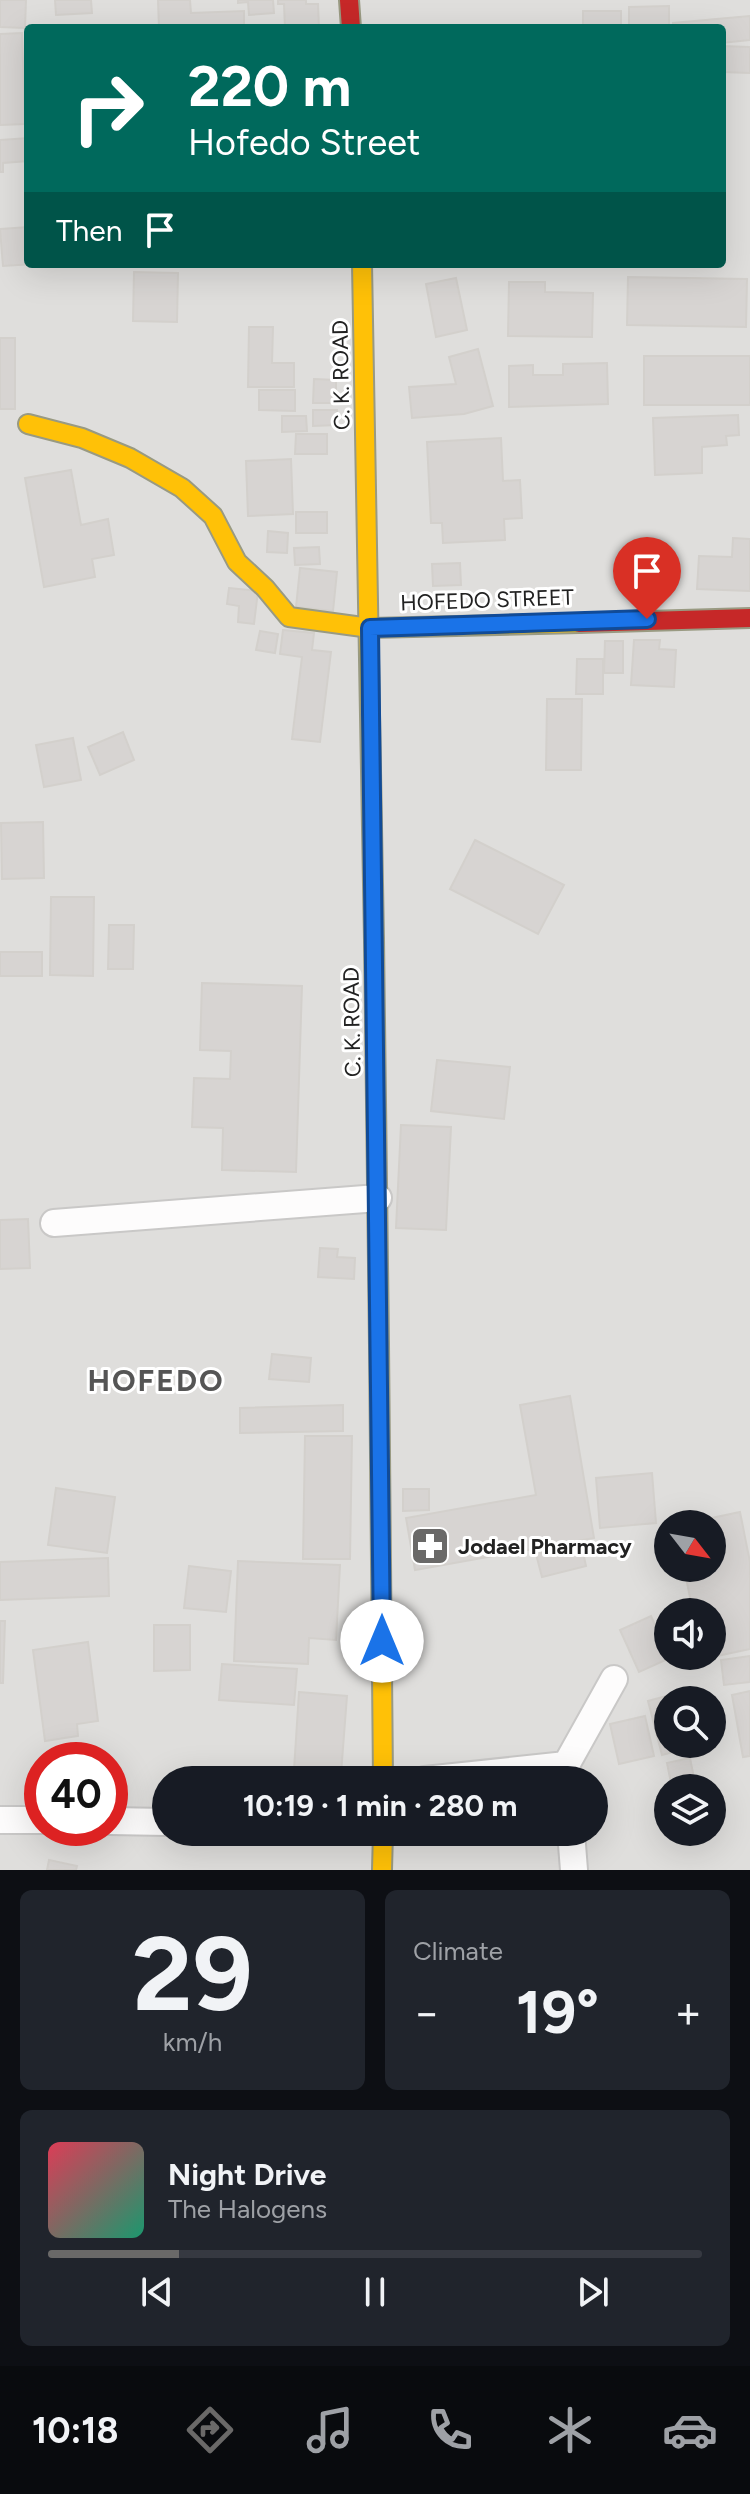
<!DOCTYPE html>
<html lang="en">
<head>
<meta charset="utf-8">
<style>
	:root { --surface:#171b24; --page:#20242c; --text:#f1f3f6; --muted:#9ea1a6; --line:#363941; --accent:#6a6968 }
	body { margin:0; font-family:Figtree,sans-serif; background:var(--page); color:var(--text); height:100vh; display:flex; flex-direction:column; font-size:30px; white-space:nowrap }
	* { box-sizing:border-box; margin:0 }
	p { font-size:26px; color:var(--muted) }
	.icon { flex:none; width:44px; height:44px; fill:none; stroke:currentColor; stroke-width:2; stroke-linecap:round; stroke-linejoin:round }
	.map { position:relative; height:1870px; overflow:hidden }
	.details { display:flex; flex-direction:column; gap:20px; padding:20px; background:#0d0f14; flex:1 }
	.details>* { flex:none }
	.top-card { position:absolute; left:24px; top:24px; width:702px; height:244px; border-radius:8px; box-shadow:0 8px 32px #0002; background:#00695c; color:#fff; overflow:hidden }
	.needle { width:52px; rotate:121deg }
	.tools { position:absolute; left:654px; top:1510px; display:grid; gap:16px }
	.tools a { display:grid; place-items:center; width:72px; height:72px; border-radius:50%; background:var(--surface); box-shadow:0 8px 32px #0002; font-size:40px }
	.speed { position:absolute; left:24px; top:1742px; display:flex; gap:16px; font-size:40px; font-weight:700; text-align:center }
	.speed>* { display:grid; place-content:center; width:104px; height:104px; border-radius:50%; background:var(--surface); box-shadow:0 8px 32px #0002; line-height:1 }
	.speed .limit { border:12px solid #d22; background:#fff; color:#111 }
	.pin { position:absolute; display:grid; place-items:center; width:68px; height:68px; color:#fff; margin:-82px -34px; border-radius:50% 50% 50% 0; rotate:-45deg; box-shadow:0 0 8px #0007 }
	.pin .icon { rotate:45deg }
	.me { position:absolute; width:88px; margin:-44px; rotate:0deg; stroke-linejoin:round; filter:drop-shadow(0 0 6px #0008) }
	.turn { display:flex; align-items:center; gap:28px; height:168px; padding:0 32px; font-size:36px }
	.turn .icon { width:104px; height:104px; stroke-width:2.5 }
	.turn b { display:block; font-size:56px; line-height:68px }
	.then { display:flex; align-items:center; height:76px; padding:0 32px; background:#0003; gap:16px; font-size:30px }
	.big { font-size:60px; font-weight:700; line-height:1.1 }
	.details .card { flex:1; display:flex; flex-direction:column; justify-content:center; gap:12px; min-width:0; padding:0 28px; border-radius:12px; background:var(--page) }
	.details .dial { align-items:center; gap:0 }
	.dial b { font-size:104px; line-height:1 }
	.song { display:flex; align-items:center; gap:24px }
	.cover { width:96px; height:96px; border-radius:12px; background:linear-gradient(135deg,hsl(350 70% 55%),hsl(160 70% 35%)) }
	.played { height:8px; border-radius:4px; background:linear-gradient(90deg,var(--accent) 20%,var(--line) 20%) }
	.keys { display:flex; justify-content:space-around; direction:ltr }
	.heat { display:flex; justify-content:space-between; align-items:center; font-size:44px; direction:ltr }
	.details .tiles { flex:1; display:grid; gap:20px; grid-template-columns:1fr 1fr }
	.card:last-child { grid-column:span 2 }
	.trip { position:absolute; left:152px; top:1766px; width:456px; height:80px; border-radius:40px; background:var(--surface); box-shadow:0 8px 32px #0002; font-weight:700; line-height:80px; text-align:center }
	.dock { display:flex; height:128px; justify-content:space-around; align-items:center; background:#090b0e; color:var(--muted) }
	.dock .icon { width:56px; height:56px }
	.dock .selected { color:var(--accent) }
	.dock b { font-size:36px; color:var(--text) }
	.map>svg:first-child { display:block }
</style>
</head>
<body>
<div class="map">
<svg width="750" height="1870" viewBox="0 0 750 1870">
	<rect width="100%" height="100%" fill="#f0eeeb"/>
	<path fill="#dfdedc" fill-rule="evenodd" d="M0,0H750V1870H0ZM28,28H722V264H28ZM668,1524H712V1568H668ZM668,1612H712V1656H668ZM668,1700H712V1744H668ZM42,1760H110V1828H42ZM166,1780H594V1832H166ZM668,1788H712V1832H668Z"/>
	<g fill="#d7d4d2" stroke="#d3d0cc" stroke-width="2">
		<path d="M0,0H26L25,28L0,27Z"/>
		<path d="M55,0H91L92,13L56,15Z"/>
		<path d="M158,0H190L191,13L244,11V28H159Z"/>
		<path d="M238,0H273L274,13L249,15L248,2L238,3Z"/>
		<path d="M278,0H306V4H318L319,28H285L284,4H278Z"/>
		<path d="M669,6V28H629V7Z"/>
		<rect x="583" y="11" width="38" height="17"/>
		<path d="M750,16V40L722,43V28H673V23Z"/>
		<path d="M22,33L25,124L0,125V34Z"/>
		<path d="M722,46L750,47V73L722,72Z"/>
		<path d="M28,138V161L3,163V172H0V140Z"/>
		<path d="M28,227V264H34L3,266L0,229Z"/>
		<path d="M134,272L178,273L177,322L133,321Z"/>
		<path d="M628,277L747,279L746,327L627,325Z"/>
		<path d="M456,278L467,330L436,337L426,284Z"/>
		<path d="M509,282H545V292L593,293L592,337L508,336Z"/>
		<path d="M249,327H273L272,363H294V387H248Z"/>
		<rect x="0" y="338" width="15" height="71"/>
		<path d="M478,349L493,406L464,414L412,418L409,387L456,384L449,357Z"/>
		<rect x="644" y="356" width="106" height="49"/>
		<path d="M607,363L608,404L509,407V366L533,365V375H563V364Z"/>
		<path d="M314,379L336,380V403H313Z"/>
		<path d="M259,390H295V411L259,410Z"/>
		<path d="M313,410H337V425L313,426Z"/>
		<path d="M738,415L739,435L726,436L727,445L702,447V473L655,475L653,418Z"/>
		<path d="M282,416H306L307,431L282,432Z"/>
		<path d="M296,434H327V454H295Z"/>
		<path d="M501,438L503,481L520,480L522,518L504,519L505,540L443,543L442,523H431L427,442Z"/>
		<path d="M291,459L293,514L248,516L246,461Z"/>
		<path d="M71,470L81,525L108,519L114,555L92,559L95,577L44,587L25,478Z"/>
		<rect x="296" y="512" width="31" height="21"/>
		<path d="M268,531L288,533L287,553L267,552Z"/>
		<path d="M733,538L750,539V591L697,589L699,556L732,557Z"/>
		<path d="M319,547L320,564L295,565L294,548Z"/>
		<path d="M460,563L461,585L433,586L432,564Z"/>
		<path d="M300,568L337,572L333,611L296,607Z"/>
		<path d="M229,588L258,591L254,624L238,622L239,606L227,604Z"/>
		<path d="M283,630L314,633L312,650L331,652L320,742L292,739L302,657L280,654Z"/>
		<path d="M260,631L278,634L275,653L256,650Z"/>
		<path d="M634,640H660L659,649L676,650L674,687L631,685Z"/>
		<path d="M605,641H623V673H604Z"/>
		<path d="M577,659H603V694H576Z"/>
		<path d="M547,699H582L581,770H546Z"/>
		<path d="M123,732L134,760L100,775L88,747Z"/>
		<path d="M73,738L81,780L44,787L36,745Z"/>
		<path d="M43,822L44,878L2,879L1,823Z"/>
		<path d="M475,840L564,885L538,934L450,889Z"/>
		<path d="M51,897H94L93,976L50,975Z"/>
		<path d="M109,925H134L133,969H108Z"/>
		<rect x="0" y="952" width="42" height="24"/>
		<path d="M202,983L302,986L296,1172L222,1170L223,1128L192,1127L194,1078L230,1079L231,1051L200,1050Z"/>
		<path d="M437,1060L510,1067L504,1119L431,1111Z"/>
		<path d="M401,1125L451,1127L446,1230L396,1228Z"/>
		<path d="M28,1219L30,1268L0,1269V1220Z"/>
		<path d="M320,1248L338,1249L337,1257L355,1258L354,1279L318,1277Z"/>
		<path d="M272,1354L311,1358L309,1382L269,1379Z"/>
		<path d="M570,1396L594,1538L415,1570L406,1518L536,1495L520,1405Z"/>
		<path d="M343,1405V1431L240,1433V1408Z"/>
		<path d="M305,1436H352L350,1559H303Z"/>
		<path d="M652,1473L656,1523L600,1528L596,1478Z"/>
		<path d="M56,1488L115,1497L107,1553L48,1545Z"/>
		<path d="M403,1489H429V1510L403,1511Z"/>
		<path d="M740,1512L750,1562V1649L703,1659L702,1656H712V1612H693L684,1568H712V1524H683Z"/>
		<path d="M581,1543L586,1566L542,1577L536,1554Z"/>
		<path d="M108,1558L109,1596L0,1600V1562Z"/>
		<path d="M238,1561L340,1565L336,1640L309,1638L308,1664L234,1661Z"/>
		<path d="M189,1566L231,1571L226,1612L184,1608Z"/>
		<path d="M651,1616L670,1658L639,1672L620,1630Z"/>
		<path d="M0,1621H5L3,1683H0Z"/>
		<path d="M154,1625H190V1670L154,1671Z"/>
		<path d="M88,1642L98,1721L77,1724L78,1736L45,1741L33,1650Z"/>
		<path d="M750,1656V1682L724,1685L721,1660Z"/>
		<path d="M222,1664L297,1669L294,1705L219,1700Z"/>
		<path d="M750,1691V1756L743,1757L732,1695Z"/>
		<path d="M299,1692L347,1696L341,1774L294,1770Z"/>
		<path d="M674,1694L676,1700H668V1744H687L688,1748L662,1755L648,1701Z"/>
		<path d="M645,1716L654,1756L619,1764L610,1724Z"/>
		<path d="M690,1758L696,1788H672L667,1763Z"/>
		<path d="M49,1860L77,1866L76,1870H47Z"/>
	</g>
	<g fill="none" stroke-linecap="round" stroke-linejoin="round">
		<defs>
			<g id="street">
				<path d="M54,1223L378,1198"/>
				<path d="M425,1780L566,1765L614,1679"/>
				<path d="M0,1820H42"/>
				<path d="M110,1821L166,1822"/>
				<path d="M571,1832L574,1870"/>
			</g>
			<path id="fast" d="M374,940L379,1345"/>
			<g id="slow">
				<path d="M362,264L374,940"/>
				<path d="M28,424L82,438L130,458L182,488L213,516L237,562L265,588L289,617L370,628L579,623"/>
				<path d="M379,1345L383,1780"/>
				<path d="M382,1870L383,1832"/>
			</g>
			<g id="jam">
				<path d="M349,0L351,28"/>
				<path d="M579,623L750,618"/>
			</g>
		</defs>
		<use href="#street" stroke="#c9c8c7" stroke-width="30"/>
		<use href="#fast" stroke="#999a82" stroke-width="22"/>
		<use href="#slow" stroke="#999a82" stroke-width="22"/>
		<use href="#jam" stroke="#999a82" stroke-width="22"/>
		<use href="#street" stroke="#fdfcfc" stroke-width="26"/>
		<use href="#fast" stroke="#4caf50" stroke-width="18"/>
		<use href="#slow" stroke="#ffc107" stroke-width="18"/>
		<use href="#jam" stroke="#c62828" stroke-width="18"/>
	</g>
	<g fill="none" stroke-linecap="round" stroke-linejoin="round">
		<defs>
			<path id="route" d="M382,1641L370,628L647,619"/>
		</defs>
		<use href="#route" stroke="#114b97" stroke-width="20"/>
		<use href="#route" stroke="#1a73e8" stroke-width="14"/>
	</g>
	<defs>
		<symbol id="pharmacy-square" viewBox="-11 -11 22 22"><rect x="-9" y="-9" width="18" height="18" rx="4" fill="#6a6968" stroke="#fff"/><path d="M-2-6h4v4h4v4h-4v4h-4v-4h-4v-4h4Z" fill="#fff"/></symbol>
	</defs>
	<g fill-rule="evenodd">
		<use href="#pharmacy-square" x="408" y="1524" width="44" height="44"/>
	</g>
	<g text-anchor="middle" dominant-baseline="central" stroke-width="6" stroke-linejoin="round" paint-order="stroke">
		<g font-size="22" fill="#222" stroke="#fff">
			<text transform="translate(341 375) rotate(-91)">C. K. ROAD</text>
			<text transform="translate(487 600) rotate(-2)">HOFEDO STREET</text>
			<text transform="translate(352 1022) rotate(-91)">C. K. ROAD</text>
		</g>
		<g font-size="22" font-weight="bold" fill="#222" stroke="#fff" text-anchor="start">
			<text x="458" y="1546">Jodael Pharmacy</text>
		</g>
		<g font-size="30" font-weight="bold" letter-spacing="2" fill="#555" stroke="#fff">
			<text x="156" y="1380">HOFEDO</text>
		</g>
	</g>
</svg>
<div class="tools">
<a><svg class="needle" viewBox="-14 -14 28 28"><path d="M0-13l5 13h-10z" fill="#e53935"/><path d="M0 13l5-13h-10z" fill="#9ea1a6"/></svg></a>
<a><svg class="icon" aria-label="sound" viewBox="0 0 24 24"><path d="M4 9h4l5-4v14l-5-4H4zM17 9q2 3 0 6"/></svg></a>
<a><svg class="icon" aria-label="search" viewBox="0 0 24 24"><circle cx="10" cy="10" r="6"/><path d="M15 15l6 6"/></svg></a>
<a><svg class="icon" aria-label="layers" viewBox="0 0 24 24"><path d="M12 4l9 5-9 5-9-5zM3 14l9 5 9-5"/></svg></a>
</div>
<div class="speed"><div class="limit">40</div></div>
<div class="pin" style="left:647px;top:619px;background:#d93025"><svg class="icon" aria-label="arrive" viewBox="0 0 24 24"><path d="M6 21V4h12l-3 4 3 4H6"/></svg></div>
<svg class="me" style="left:382px;top:1641px" viewBox="-20 -20 40 40"><circle r="19" fill="#fff"/><path d="M0-13L10 11 0 6-10 11z" fill="#1a73e8"/></svg>
<div class="trip">10:19 · 1 min · 280 m</div>
<div class="top-card">
<div class="turn"><svg class="icon" aria-label="right" viewBox="0 0 24 24"><path d="M7 20v-9h11M14 6l5 5-5 5"/></svg><div><b>220 m</b>Hofedo Street</div></div>
<div class="then">Then<svg class="icon" aria-label="arrive" viewBox="0 0 24 24"><path d="M6 21V4h12l-3 4 3 4H6"/></svg></div>
</div>
</div>
<section class="details">
<div class="tiles">
<div class="card dial"><b>29</b><p>km/h</p></div>
<div class="card"><p>Climate</p>
<div class="heat"><a>−</a><b class="big">19°</b><a>+</a></div>
</div>
<div class="card">
<div class="song"><i class="cover"></i><div><b>Night Drive</b><p>The Halogens</p></div></div>
<div class="played"></div>
<div class="keys"><svg class="icon" aria-label="previous" viewBox="0 0 24 24"><path d="M18 5L8 12l10 7zM5 5v14"/></svg><svg class="icon" aria-label="pause" viewBox="0 0 24 24"><path d="M8 5v14M16 5v14"/></svg><svg class="icon" aria-label="next" viewBox="0 0 24 24"><path d="M6 5l10 7-10 7zM19 5v14"/></svg></div>
</div>
</div>
</section>
<nav class="dock">
<b>10:18</b>
<svg class="icon selected" aria-label="directions" viewBox="0 0 24 24"><path d="M12 3l9 9-9 9-9-9zM9 14v-3h6M13 9l2 2-2 2"/></svg>
<svg class="icon" aria-label="music" viewBox="0 0 24 24"><path d="M9 18V5l10-2v13"/><circle cx="6" cy="18" r="3"/><circle cx="16" cy="16" r="3"/></svg>
<svg class="icon" aria-label="phone" viewBox="0 0 24 24"><path d="M5 4h4l2 5-3 2q2 4 5 5l2-3 5 2v4C11 20 4 13 5 4z"/></svg>
<svg class="icon" aria-label="climate" viewBox="0 0 24 24"><path d="M12 3v18M4 7l16 10M4 17L20 7"/></svg>
<svg class="icon" aria-label="car" viewBox="0 0 24 24"><path d="M5 17H2v-5l4-1 3-4h7l3 4 3 1v5h-3M9 17h6M6 11h13"/><circle cx="7" cy="17" r="2"/><circle cx="17" cy="17" r="2"/></svg>
</nav>
</body>
</html>
